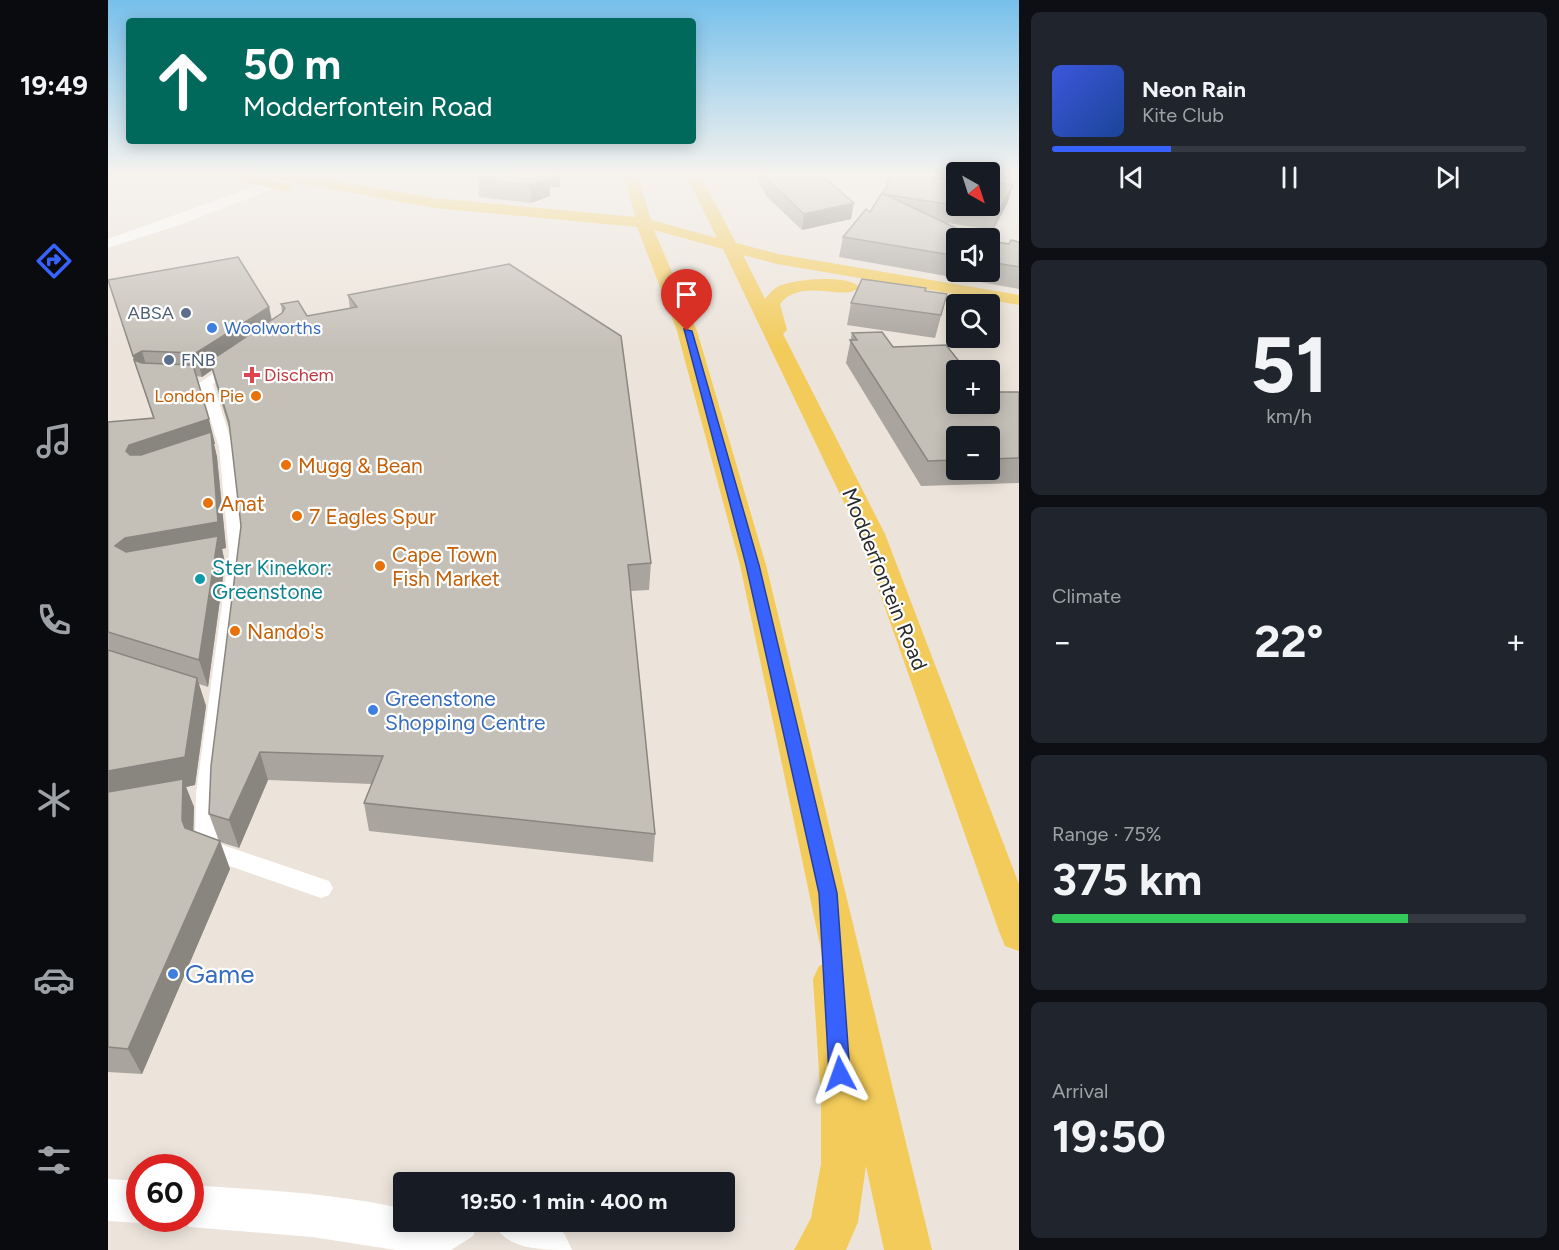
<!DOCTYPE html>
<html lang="en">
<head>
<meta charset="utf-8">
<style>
	:root { --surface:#171b24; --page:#20242c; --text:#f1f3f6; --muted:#9ea1a6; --line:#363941; --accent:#3862fd }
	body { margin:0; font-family:Figtree,sans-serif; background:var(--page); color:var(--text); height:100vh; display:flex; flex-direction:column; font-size:22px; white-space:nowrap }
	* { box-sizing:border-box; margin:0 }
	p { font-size:20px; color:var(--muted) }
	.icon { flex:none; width:33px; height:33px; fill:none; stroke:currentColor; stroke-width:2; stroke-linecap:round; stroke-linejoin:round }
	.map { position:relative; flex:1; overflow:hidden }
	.details { display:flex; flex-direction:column; gap:12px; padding:12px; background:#0d0f14; width:540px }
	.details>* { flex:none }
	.top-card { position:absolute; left:18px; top:18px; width:570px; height:126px; border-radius:6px; box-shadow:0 3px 15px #0003; background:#00695c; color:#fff; overflow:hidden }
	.needle { width:39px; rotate:141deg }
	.fabs { position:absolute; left:838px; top:162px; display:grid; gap:12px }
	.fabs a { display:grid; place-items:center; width:54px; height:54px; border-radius:6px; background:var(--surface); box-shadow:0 3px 15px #0003; font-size:30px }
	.speed { position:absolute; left:18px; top:1154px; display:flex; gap:12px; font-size:30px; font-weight:700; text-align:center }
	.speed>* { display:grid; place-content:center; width:78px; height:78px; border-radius:50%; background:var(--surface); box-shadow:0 3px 15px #0003; line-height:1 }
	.speed .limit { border:9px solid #d22; background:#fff; color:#111 }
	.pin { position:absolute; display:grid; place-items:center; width:51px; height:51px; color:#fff; margin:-62px -26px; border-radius:50% 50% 50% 0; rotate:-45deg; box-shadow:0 0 6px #0007 }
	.pin .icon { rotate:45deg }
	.me { position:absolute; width:66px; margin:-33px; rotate:356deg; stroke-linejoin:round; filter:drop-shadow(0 0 4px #0008) }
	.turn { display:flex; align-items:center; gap:21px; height:126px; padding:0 18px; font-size:27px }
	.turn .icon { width:78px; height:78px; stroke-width:2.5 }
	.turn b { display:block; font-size:42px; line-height:51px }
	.big { font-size:45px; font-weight:700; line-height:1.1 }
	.details .widget { flex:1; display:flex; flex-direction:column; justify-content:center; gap:9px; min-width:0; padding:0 21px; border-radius:9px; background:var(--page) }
	.details .dial { align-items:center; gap:0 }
	.dial b { font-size:78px; line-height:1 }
	.song { display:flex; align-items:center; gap:18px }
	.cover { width:72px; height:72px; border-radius:9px; background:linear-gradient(135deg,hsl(230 70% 55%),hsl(220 70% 35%)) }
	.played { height:6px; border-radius:3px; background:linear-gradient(90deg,var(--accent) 25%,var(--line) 25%) }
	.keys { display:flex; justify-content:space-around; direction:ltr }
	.heat { display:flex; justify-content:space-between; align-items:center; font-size:33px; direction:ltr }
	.charge { height:9px; border-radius:4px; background:linear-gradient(90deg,#34c759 75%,var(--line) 0) }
	.trip { position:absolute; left:285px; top:1172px; width:342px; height:60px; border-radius:6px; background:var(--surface); box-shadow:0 3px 15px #0003; font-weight:700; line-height:60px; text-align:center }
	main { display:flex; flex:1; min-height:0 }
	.dock { display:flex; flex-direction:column; width:108px; justify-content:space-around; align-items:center; background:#090b0e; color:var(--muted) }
	.dock .icon { width:42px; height:42px }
	.dock .on { color:var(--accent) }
	.dock b { font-size:27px; color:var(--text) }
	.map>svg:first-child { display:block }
</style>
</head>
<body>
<main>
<nav class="dock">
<b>19:49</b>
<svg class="icon on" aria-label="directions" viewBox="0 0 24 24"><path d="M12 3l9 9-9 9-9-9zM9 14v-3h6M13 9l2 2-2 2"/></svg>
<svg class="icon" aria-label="music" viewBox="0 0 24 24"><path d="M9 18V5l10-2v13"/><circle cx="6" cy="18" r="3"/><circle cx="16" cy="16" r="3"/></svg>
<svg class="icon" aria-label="phone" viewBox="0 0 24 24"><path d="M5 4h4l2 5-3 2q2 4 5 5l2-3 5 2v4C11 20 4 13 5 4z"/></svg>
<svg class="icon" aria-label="climate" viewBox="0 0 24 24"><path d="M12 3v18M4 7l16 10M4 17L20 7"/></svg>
<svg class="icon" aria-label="car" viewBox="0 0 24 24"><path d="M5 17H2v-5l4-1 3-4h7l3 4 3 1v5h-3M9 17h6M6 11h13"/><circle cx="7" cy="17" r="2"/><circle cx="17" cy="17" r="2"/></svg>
<svg class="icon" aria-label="filters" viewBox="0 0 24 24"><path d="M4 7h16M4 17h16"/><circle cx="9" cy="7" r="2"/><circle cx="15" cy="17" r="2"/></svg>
</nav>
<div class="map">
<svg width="911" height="1250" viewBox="0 0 911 1250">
	<rect width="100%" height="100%" fill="#ece4db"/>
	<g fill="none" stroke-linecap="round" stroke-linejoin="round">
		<path fill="#fff" fill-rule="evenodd" d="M126,360L132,364L131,367L105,384L125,447L137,553L110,794L109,843L221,881L225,888L221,895L213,898L90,855L87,848L88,794L121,553L111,447L91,383Z"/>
		<g fill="#fff" fill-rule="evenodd">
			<path d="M181,174L187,178L186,181L74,224L0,248V239Z"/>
			<path d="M0,1179L32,1181V1218H44L32,1223L0,1221Z"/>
			<path d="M82,1185C154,1190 226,1193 296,1209V1221H371L365,1236L343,1250H288L204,1237L82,1227L66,1218H82Z"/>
			<path d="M384,1221H445L457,1235L464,1250C431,1250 398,1250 384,1221Z"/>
		</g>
		<g fill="#f3cb5a" fill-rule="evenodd">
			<path d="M114,173H136L182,184L184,187L177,191L116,176Z"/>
			<path d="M151,173H179L327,198L527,217L515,173H529L543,220L609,238L577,173H591L628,243L670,254L911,295V305L669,264L635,255L657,299C661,294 665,289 671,286C686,279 741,274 751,287C739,303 693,276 672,304L679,330L675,334L777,534L911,884V951L897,946L892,934L751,534L615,249L546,230L589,331L658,565L824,1250H776L758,1166L750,1222L738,1250H686L703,1218L713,1164V1101L705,979L711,966L716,964L632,565L569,331L529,227L327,208L158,177Z"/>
		</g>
		<path fill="#ff9953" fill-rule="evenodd" d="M513,173H529L530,175L522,180L516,178Z"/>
	</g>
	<g fill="#a9a49d" fill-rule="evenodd">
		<path d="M386,172H452V187H442V196L423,203L371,197L370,179Z"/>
		<path d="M645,172H713L743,219L694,230L659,197Z"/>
		<path d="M780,172H803L900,202L885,230L834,222L849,238V272H882V241L901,244L911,242V289L731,257L735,237L762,212L777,189Z"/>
		<path d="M0,280L161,307L164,320L174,313L173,304L199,316L242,309L240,295L543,563L541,590L522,591L547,834L545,862L261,831L256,803L264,784L160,780L131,848L112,842L122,869L34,1074L0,1072V422L45,418ZM104,370L108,385L122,431L133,526L101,814L111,841L85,831L86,807L78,787L87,785L98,706L91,684L100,687L117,563L114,549L118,548L109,457L106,444H107L88,376L94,377Z"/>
		<path d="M817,291L839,294L827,338L739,325L743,303Z"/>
		<path d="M744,333L785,347L849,404L911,392V483L813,486L738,363ZM849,436H882V470H849Z"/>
	</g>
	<g fill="#898680">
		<path d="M439,172H452V187H442V196L423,203V185Z"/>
		<path d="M905,185L900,202L885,230L890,212Z"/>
		<path d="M746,203L743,219L694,230L696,214Z"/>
		<path d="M161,307L165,329L102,361L104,370L94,377L88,353Z"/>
		<path d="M34,351L41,375L26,360L32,380L25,356Z"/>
		<path d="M101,419L107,444H106L109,457L118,548L114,549L117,563L100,687L91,660L27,565L7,546L29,470L18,451L21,445Z"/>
		<path d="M89,678L98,706L87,785L78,787L86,807L85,848L0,801V771Z"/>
		<path d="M152,752L160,780L131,848L121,820Z"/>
		<path d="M112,841L122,869L34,1074L20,1049Z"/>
	</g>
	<g fill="#c4bfb7" stroke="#898680" stroke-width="1.5">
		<path d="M386,172H440L442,178L423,185L370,179Z"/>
		<path d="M656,172H713L718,179L746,203L696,214L661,181Z"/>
		<path d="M781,172H803L843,181L847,176L849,177V206H882V181L905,185L890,212L774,194L785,177Z"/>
		<path d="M774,193L869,238H849V256L735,237L758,209L762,212Z"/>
		<path d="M903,240L911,242V267L882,262V241L901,244Z"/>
		<path d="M130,257L161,307L88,353L34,351L25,356L0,280Z"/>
		<path d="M401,264L513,336L543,563L520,565L547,834L256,803L275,756L152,752L121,820L101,814L103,766L133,526L121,422L102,361L174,313L177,308L173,304L190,301L199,316L249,307L240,295Z"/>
		<path d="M754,279L818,288L817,291L839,294L833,315L743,303Z"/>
		<path d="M774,332L785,347L838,345L858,370H849V404H882V392H911V458L882,459V436H849V460L820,461L742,340H749L744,333Z"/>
		<path d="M26,360L34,363L85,365L101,419L21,445L18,451L22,455H33L103,432L110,522L17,538L7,546L18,552L110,536L91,660L0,632V422L46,418Z"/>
		<path d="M0,650L89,678L77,757L0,771Z"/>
		<path d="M75,779L74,820L77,828L112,841L20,1049L0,1047V792Z"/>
	</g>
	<linearGradient id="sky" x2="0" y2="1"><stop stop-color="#76c0eb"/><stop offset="0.5" stop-color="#f6f3ef"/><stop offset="1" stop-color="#f6f3ef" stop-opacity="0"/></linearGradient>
	<rect width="911" height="348" fill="url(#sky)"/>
	<path fill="#3862fd" stroke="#2440a4" stroke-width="1.5" d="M576,329L584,331L651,565L729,893L742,1074L739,1081L732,1084L724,1081L721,1074L711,893L638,565Z"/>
	<g fill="#5c6f8a" stroke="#fff" stroke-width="2">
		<circle cx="78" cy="313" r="6"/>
		<circle cx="61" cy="360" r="6"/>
	</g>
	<g fill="#3f7fe0" stroke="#fff" stroke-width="2">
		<circle cx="104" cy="328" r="6"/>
		<circle cx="265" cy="710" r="6"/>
		<circle cx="65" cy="974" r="6"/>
	</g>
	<path fill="#e0444e" stroke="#fff" stroke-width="2" d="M141 366h6v6h6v6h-6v6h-6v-6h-6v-6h6z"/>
	<g fill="#e8710a" stroke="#fff" stroke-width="2">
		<circle cx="148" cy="396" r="6"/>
		<circle cx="178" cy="465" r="6"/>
		<circle cx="100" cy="503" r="6"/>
		<circle cx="189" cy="516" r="6"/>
		<circle cx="272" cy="566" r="6"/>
		<circle cx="127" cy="631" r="6"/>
	</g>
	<circle fill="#0f9aa8" stroke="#fff" stroke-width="2" cx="92" cy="579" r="6"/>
	<g text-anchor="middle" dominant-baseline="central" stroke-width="4.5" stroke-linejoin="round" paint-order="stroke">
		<g font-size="18" fill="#4e5e75" stroke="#fff" text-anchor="end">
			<text x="66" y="313">ABSA</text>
			<text x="73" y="360" text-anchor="start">FNB</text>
		</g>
		<g font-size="18" fill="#366cbe" stroke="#fff" text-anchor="start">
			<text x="116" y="328">Woolworths</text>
		</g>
		<g font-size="18" fill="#be3a42" stroke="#fff" text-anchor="start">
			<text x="156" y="375">Dischem</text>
		</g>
		<g font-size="18" fill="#c56008" stroke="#fff" text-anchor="end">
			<text x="136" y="396">London Pie</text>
		</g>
		<g font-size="21" fill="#c56008" stroke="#fff" text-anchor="start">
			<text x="190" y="465">Mugg &amp; Bean</text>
			<text x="112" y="503">Anat</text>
			<text x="201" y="516">7 Eagles Spur</text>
			<text x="284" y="554">Cape Town<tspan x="284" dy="24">Fish Market</tspan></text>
			<text x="139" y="631">Nando's</text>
		</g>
		<g font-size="21" fill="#0d838f" stroke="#fff" text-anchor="start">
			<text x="104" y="567">Ster Kinekor:<tspan x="104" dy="24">Greenstone</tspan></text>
		</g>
		<g font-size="21" fill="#2a2a2a" stroke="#fff">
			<text transform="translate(777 579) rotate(68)">Modderfontein Road</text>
		</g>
		<g font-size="21" fill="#366cbe" stroke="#fff" text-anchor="start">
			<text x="277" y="698">Greenstone<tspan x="277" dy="24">Shopping Centre</tspan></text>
		</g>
		<g font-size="26" fill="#366cbe" stroke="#fff" text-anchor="start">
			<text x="77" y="974">Game</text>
		</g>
	</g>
</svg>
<div class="fabs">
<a><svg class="needle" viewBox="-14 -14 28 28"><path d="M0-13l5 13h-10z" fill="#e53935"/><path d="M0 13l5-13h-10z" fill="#9ea1a6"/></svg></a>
<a><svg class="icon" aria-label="sound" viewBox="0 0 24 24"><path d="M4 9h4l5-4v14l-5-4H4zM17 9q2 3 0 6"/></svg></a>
<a><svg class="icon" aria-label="search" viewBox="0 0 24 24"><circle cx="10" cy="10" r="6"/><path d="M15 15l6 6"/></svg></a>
<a>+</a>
<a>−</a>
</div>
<div class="speed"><div class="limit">60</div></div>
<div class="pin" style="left:579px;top:331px;background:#d93025"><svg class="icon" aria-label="arrive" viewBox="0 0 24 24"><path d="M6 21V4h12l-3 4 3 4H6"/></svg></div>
<svg class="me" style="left:732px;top:1074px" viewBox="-20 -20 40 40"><path d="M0-17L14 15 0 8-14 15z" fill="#3862fd" stroke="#fff" stroke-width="4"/></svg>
<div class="trip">19:50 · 1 min · 400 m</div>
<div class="top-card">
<div class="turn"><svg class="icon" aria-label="ahead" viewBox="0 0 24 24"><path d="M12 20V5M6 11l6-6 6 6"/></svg><div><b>50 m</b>Modderfontein Road</div></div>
</div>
</div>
<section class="details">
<div class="widget">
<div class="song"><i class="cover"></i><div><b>Neon Rain</b><p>Kite Club</p></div></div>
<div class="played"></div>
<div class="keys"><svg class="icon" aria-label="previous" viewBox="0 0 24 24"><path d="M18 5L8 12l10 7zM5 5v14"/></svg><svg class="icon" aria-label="pause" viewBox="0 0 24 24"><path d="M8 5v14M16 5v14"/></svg><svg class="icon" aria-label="next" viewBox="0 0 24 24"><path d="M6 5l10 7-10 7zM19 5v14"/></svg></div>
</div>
<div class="widget dial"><b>51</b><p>km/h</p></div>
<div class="widget"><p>Climate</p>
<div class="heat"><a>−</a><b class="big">22°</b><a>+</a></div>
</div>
<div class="widget"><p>Range · 75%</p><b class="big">375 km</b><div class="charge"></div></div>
<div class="widget"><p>Arrival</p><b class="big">19:50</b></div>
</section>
</main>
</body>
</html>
